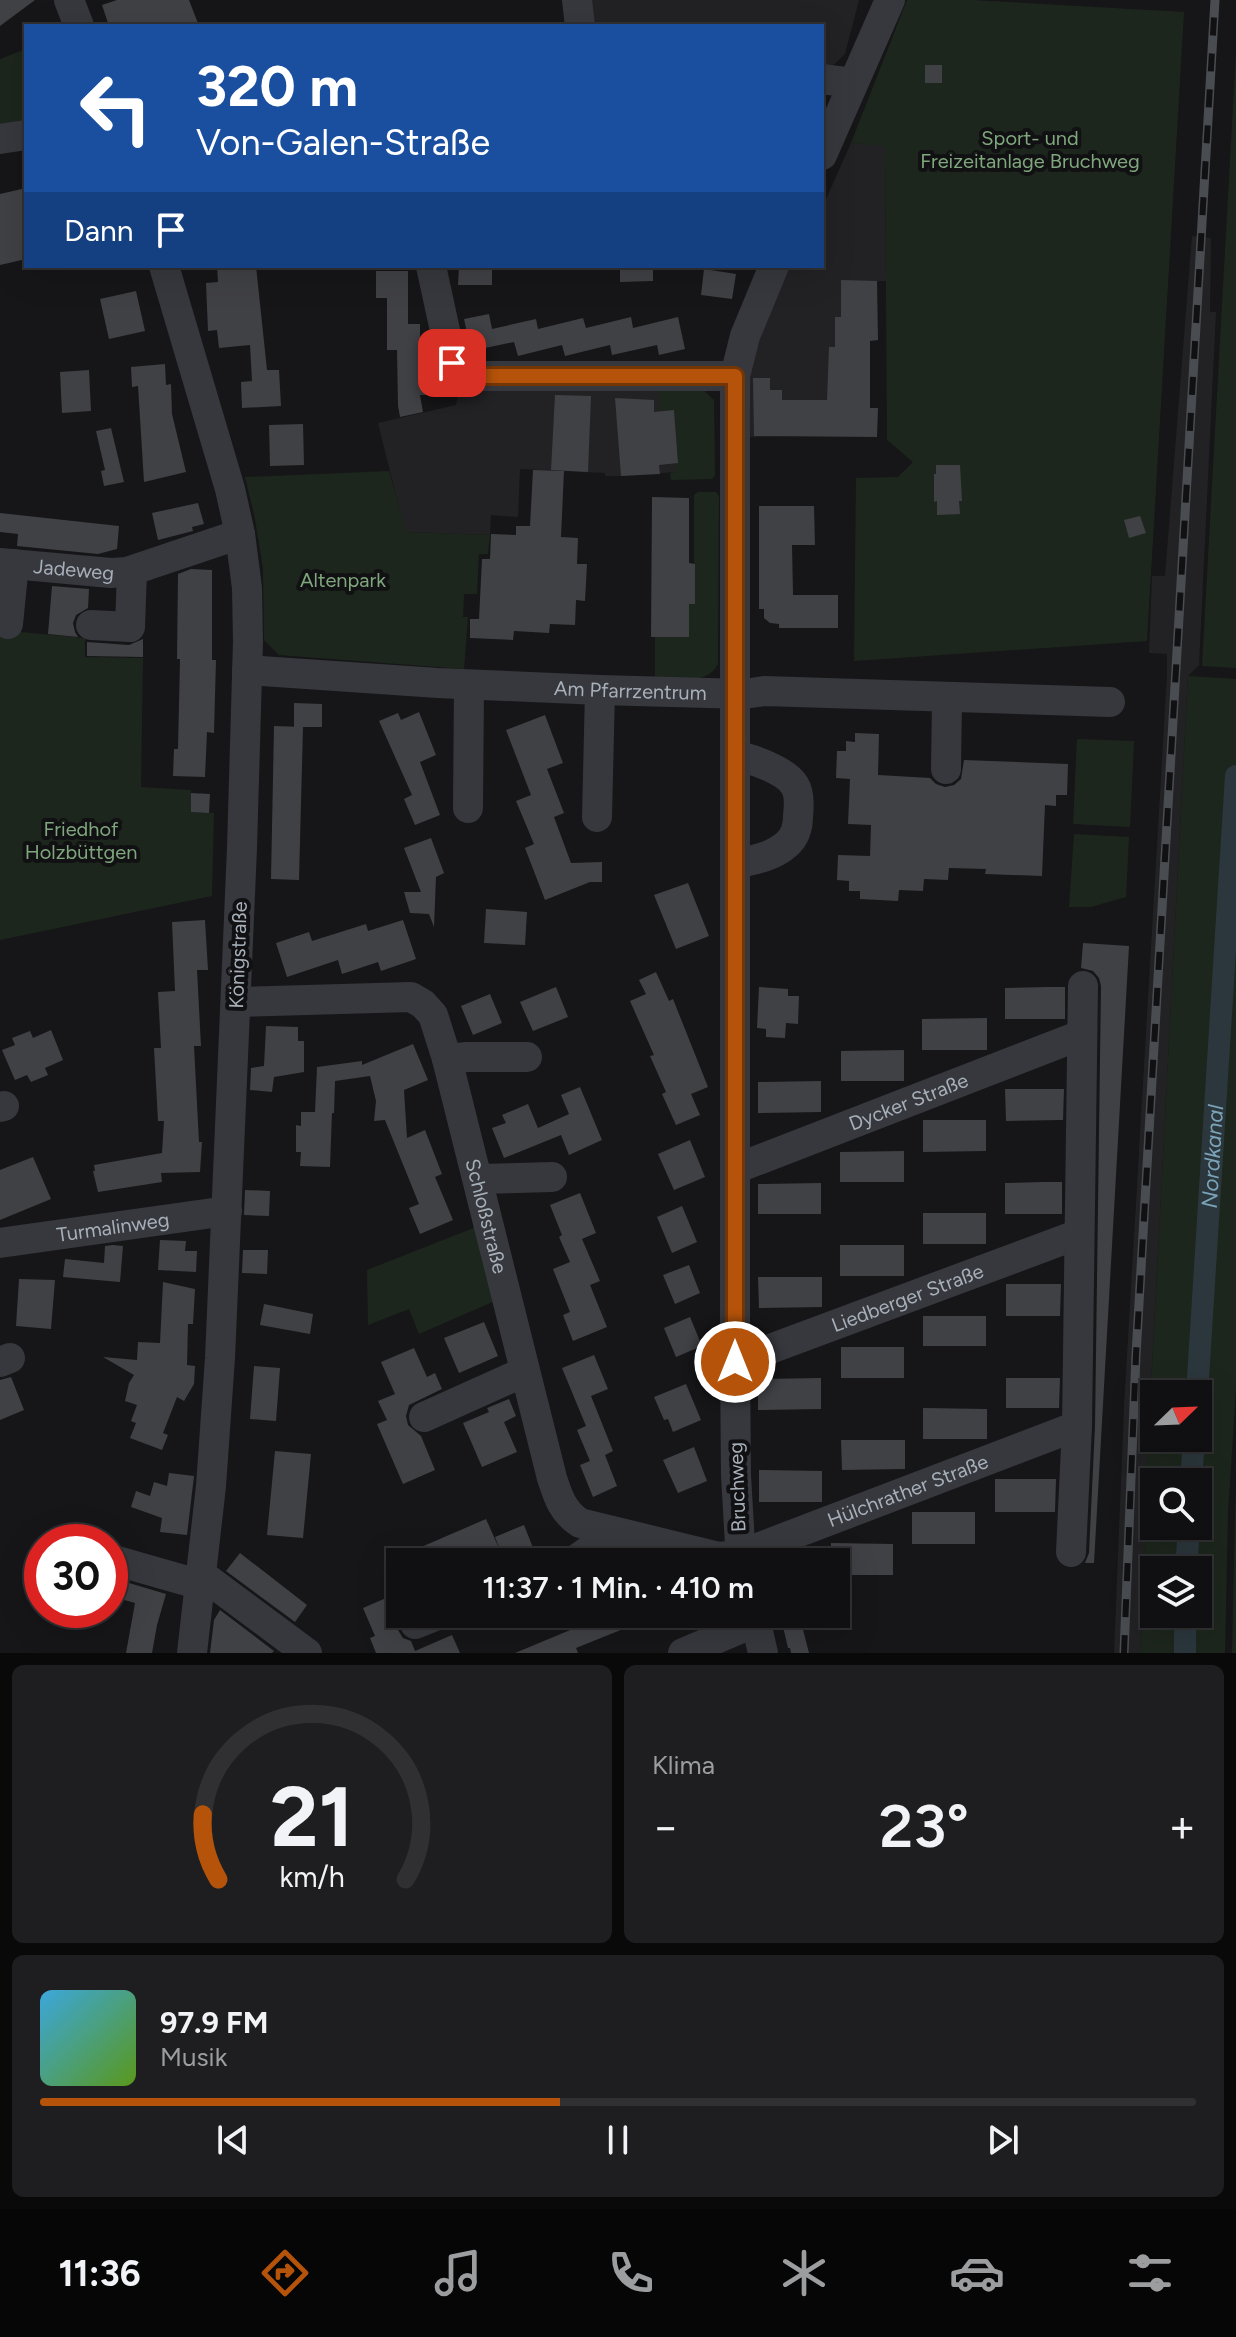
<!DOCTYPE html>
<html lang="de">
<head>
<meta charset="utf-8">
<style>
	:root { --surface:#101012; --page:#1e1e20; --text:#f1f3f6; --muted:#9c9d9f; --line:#303032; --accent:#b45309 }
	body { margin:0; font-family:Figtree,sans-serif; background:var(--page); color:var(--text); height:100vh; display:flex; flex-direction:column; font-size:30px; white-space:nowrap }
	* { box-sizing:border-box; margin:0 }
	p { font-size:26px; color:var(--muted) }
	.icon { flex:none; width:44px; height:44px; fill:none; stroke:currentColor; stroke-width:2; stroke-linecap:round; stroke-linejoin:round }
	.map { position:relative; height:1653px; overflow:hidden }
	.details { display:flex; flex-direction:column; gap:12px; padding:12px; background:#09090a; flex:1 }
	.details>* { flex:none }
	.hud { position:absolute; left:24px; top:24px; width:800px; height:244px; border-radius:0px; box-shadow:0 8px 32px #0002,0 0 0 2px var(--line); background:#1a4fa0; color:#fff; overflow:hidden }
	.needle { width:52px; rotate:67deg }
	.fabs { position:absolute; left:1140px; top:1380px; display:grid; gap:16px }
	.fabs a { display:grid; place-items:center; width:72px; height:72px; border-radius:0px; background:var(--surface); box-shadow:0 8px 32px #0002,0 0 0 2px var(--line); font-size:40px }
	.speed { position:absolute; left:24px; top:1524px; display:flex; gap:16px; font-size:40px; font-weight:700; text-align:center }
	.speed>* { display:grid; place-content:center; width:104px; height:104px; border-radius:50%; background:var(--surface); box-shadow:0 8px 32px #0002,0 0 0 2px var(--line); line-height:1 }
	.speed .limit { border:12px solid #d22; background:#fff; color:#111 }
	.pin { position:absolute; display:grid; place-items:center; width:68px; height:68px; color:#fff; margin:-34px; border-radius:16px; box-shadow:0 4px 12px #0006 }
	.me { position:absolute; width:88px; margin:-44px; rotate:0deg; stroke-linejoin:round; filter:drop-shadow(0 0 6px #0008) }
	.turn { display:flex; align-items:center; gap:28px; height:168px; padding:0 40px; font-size:36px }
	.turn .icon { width:104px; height:104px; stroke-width:2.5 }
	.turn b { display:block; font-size:56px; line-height:68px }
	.then { display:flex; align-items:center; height:76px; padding:0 40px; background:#0003; gap:16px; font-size:30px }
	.big { font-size:60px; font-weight:600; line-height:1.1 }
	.details .tile { flex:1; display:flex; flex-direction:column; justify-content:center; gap:12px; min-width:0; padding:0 28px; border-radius:12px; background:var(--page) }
	.details .dial { align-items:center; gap:0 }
	.dial svg { height:208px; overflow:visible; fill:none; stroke:var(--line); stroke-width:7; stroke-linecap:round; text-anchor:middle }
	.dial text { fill:var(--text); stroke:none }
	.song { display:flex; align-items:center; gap:24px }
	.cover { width:96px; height:96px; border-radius:12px; background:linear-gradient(135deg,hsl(200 70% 55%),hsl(90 70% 35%)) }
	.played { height:8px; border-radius:4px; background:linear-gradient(90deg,var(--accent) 45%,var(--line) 45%) }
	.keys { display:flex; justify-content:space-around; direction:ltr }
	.heat { display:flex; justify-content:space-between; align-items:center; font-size:44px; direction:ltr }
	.details .tiles { flex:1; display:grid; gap:12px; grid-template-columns:1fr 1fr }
	.tile:last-child { grid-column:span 2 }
	.trip { position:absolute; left:386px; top:1548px; width:464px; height:80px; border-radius:0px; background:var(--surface); box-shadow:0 8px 32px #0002,0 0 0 2px var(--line); font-weight:600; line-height:80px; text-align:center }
	.dock { display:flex; height:128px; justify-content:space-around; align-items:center; background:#060607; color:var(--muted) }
	.dock .icon { width:56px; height:56px }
	.dock .current { color:var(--accent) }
	.dock b { font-size:36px; color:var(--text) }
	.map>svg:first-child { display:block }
</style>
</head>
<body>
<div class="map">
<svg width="1236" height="1653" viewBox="0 0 1236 1653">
	<rect width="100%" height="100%" fill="#161618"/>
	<g fill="#222225">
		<path d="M590,0H859L845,54L828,70L822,69V26H593Z"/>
		<path d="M851,143L885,145L886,281H841V317L835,318V347L829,348V408L800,436L746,437L747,380L756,337L786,266H822V208Z"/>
		<path d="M1192,236L1211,238L1210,312H1216L1199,665L1188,676L1146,1483L1141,1653H1114L1124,1407L1167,675V654L1149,653L1152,576H1165Z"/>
		<path d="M554,388L659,389L674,410L678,463L675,472L621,476H605V473L520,469L518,517L491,515L490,535L405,532L378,423L456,405L459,389Z"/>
	</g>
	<g fill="#1d261d" fill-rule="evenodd">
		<path d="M907,0H973L1184,12L1147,641L854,661L856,478L898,477L913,462L887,440L885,146L851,143Z"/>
		<path d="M26,49V122L0,127V59Z"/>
		<path d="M1236,52V668L1202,666Z"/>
		<path d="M701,388L714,400L715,475L712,479L671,480L670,473L675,472V463H678L674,411H659V389Z"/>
		<path d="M389,471L406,532L490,535L488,554H479L477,594H464L463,617H468L464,669L279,655L264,640L263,569L255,519L245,477Z"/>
		<path d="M698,492H716L719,496L718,664C706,686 677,679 655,678V637H689V604H694V495Z"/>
		<path d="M0,630L85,638V657L143,658L141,787L191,790V812L214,813L212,896L0,940Z"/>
		<path d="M1188,676L1236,679V1388L1228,1513L1225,1653H1141L1146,1483ZM1154,1394H1198V1438H1154ZM1154,1482H1198V1526H1154ZM1154,1570H1198V1614H1154Z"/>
		<path d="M1077,739L1134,741L1130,827L1073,824Z"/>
		<path d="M1074,834L1129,837L1126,897L1091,907H1069Z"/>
		<path d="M476,1227L497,1300L419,1334L409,1309L368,1325L367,1270Z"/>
		<path d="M1236,1491V1653H1232L1235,1513Z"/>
	</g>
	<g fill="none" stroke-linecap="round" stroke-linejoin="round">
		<g stroke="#2b373d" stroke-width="22">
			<path id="s1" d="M1197,1394L1236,776"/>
			<path d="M1191,1482L1194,1438"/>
			<path d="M1186,1570L1189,1526"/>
			<path d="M1185,1653V1614"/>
		</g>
	</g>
	<g fill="#404145">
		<path d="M0,0H35L0,26Z"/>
		<path d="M117,0H189L199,26H109L102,5Z"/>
		<rect x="925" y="65" width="17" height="18"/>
		<path d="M26,188V259L0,265V194Z"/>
		<path d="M217,266H256L267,370H279L281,406L242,408L241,382L252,381L250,345L219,348L217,330L208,331L206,283L218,282Z"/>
		<path d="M459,266H492V285H458Z"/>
		<path d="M620,266H653V281L620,282Z"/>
		<path d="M704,269L736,274L732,299L701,295Z"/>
		<path d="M376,271H408V324H420V369H430V395H420L423,412L400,417L398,406L397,350H387V298H376Z"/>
		<path d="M841,280L877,281L878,340L870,341V408H878L877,437L754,436L753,378H770V390H782V400H827L829,347H835V317H841Z"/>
		<path d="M136,291L145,331L109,339L100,299Z"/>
		<path d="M489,314L492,329L536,319L538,329L583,318L586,328L631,317L633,328L678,317L685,349L659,355L657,345L612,355L610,345L565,356L562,345L518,356L514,342L471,351L464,319Z"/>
		<path d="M165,364L166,385L171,384L172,414L186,472L144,482L138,386L132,387L131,367Z"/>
		<path d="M89,370L91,411L62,413L60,372Z"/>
		<path d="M555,395L591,396L588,472L551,470Z"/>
		<path d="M615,398L654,400V412L674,410L678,463L659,465L660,474L621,476Z"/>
		<path d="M303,424L304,465L270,466L269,425Z"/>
		<path d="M111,428L124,482L104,486L101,471L105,470L96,431Z"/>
		<path d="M936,465H960L962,501H959L960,514L937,515V501L934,502V474H936Z"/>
		<path d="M533,470L564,471L561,537L578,538L577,564H587L585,601L576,600L575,625L550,624L549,633L514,631L513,640L470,638V619H479L482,559H490L491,534L516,535V526H530Z"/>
		<path d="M652,497L689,498V563L695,564V604H689V637H651Z"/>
		<path d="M198,503L204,524L192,527L193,531L158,540L152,513Z"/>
		<path d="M759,506H814L815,545H792L793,595H838V628H779V624L770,623L764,618V609H759Z"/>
		<path d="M0,513L119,526L117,549L98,554L17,546L18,534L0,532Z"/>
		<path d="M1140,516L1146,533L1129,538L1124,520Z"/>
		<path d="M191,569L212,570V660H216L214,733L207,732L205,777L173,776L174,749H178L180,659H177L178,574Z"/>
		<path d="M52,586L89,589L88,608L76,615L73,623L75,632L78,637L48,634Z"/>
		<path d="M143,639V657L87,656V642L129,645Z"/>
		<path d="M294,703L322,704V727H294Z"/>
		<path d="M419,712L436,755L420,762L440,815L415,825L404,799L412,795L379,721L398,713L401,720Z"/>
		<path d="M545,715L563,763L547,769L564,813L554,817L571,863L602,862V882H590L545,900L525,848L534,844L516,801L531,795L506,730Z"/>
		<path d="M274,726L303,727L299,880L271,879Z"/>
		<path d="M855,733L879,734L878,775L930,778L936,784L945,787L954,785L961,779L964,760L1068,764L1067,795H1056V806L1045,805L1042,876L985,874L986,869L949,868L948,880L924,879L923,891L899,890L898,901L860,899V891H849V881L837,880L838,855L870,856L871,825L848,824L850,779L836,778L837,751H846V741L855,742Z"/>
		<path d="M191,793L210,794L209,813L191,812Z"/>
		<path d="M431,838L444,873L436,877L434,927L429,914L410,913L404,892H421L404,848Z"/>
		<path d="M688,883L709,936L676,949L654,895Z"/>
		<path d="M486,909L527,912L525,945L484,943Z"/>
		<path d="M205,920L208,970H197L201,1046H194L199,1142H202L200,1172L161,1173L162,1182L98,1192L93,1171H95L94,1165L162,1153L164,1121H158L154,1048H161L158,992L175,991L172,922Z"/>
		<path d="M403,920L416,959L381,971L378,962L342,974L338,960L287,977L276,943L309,932L312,941L366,924L368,931Z"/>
		<path d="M1083,943L1129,946L1094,1563H1085L1089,1553L1095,1426L1101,986L1099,978L1093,971L1081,968Z"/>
		<path d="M656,972L669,1001L673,999L708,1087L691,1094L700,1115L676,1125L662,1094L666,1092L650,1056L654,1055L630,1001L646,994L639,980Z"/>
		<path d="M556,987L568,1017L533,1031L520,1002Z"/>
		<path d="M759,987L788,989V996H799L798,1024L786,1023L785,1038L766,1037V1029L757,1028Z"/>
		<path d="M1047,987H1065V1019H1005V988Z"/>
		<path d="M490,994L502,1023L473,1035L461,1006Z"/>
		<path d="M987,1018V1050H922V1019Z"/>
		<path d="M266,1026L298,1027V1041H304V1072L274,1077L272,1092L250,1090L251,1068L264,1066Z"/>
		<path d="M51,1030L63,1060L45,1068L48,1075L31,1082L27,1075L15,1080L2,1050L15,1045L12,1038L30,1031L33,1038Z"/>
		<path d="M413,1044L428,1080L404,1090L407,1138L425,1130L442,1174L435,1177L453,1220L420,1234L409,1208L419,1204L385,1120L374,1121L376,1101L370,1076L335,1081L334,1113H332L330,1167L300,1166L301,1152H296V1125L301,1126V1112H315L317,1067L362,1061V1065Z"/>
		<path d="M904,1050V1081H841V1051Z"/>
		<path d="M821,1081V1112L758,1113V1082Z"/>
		<path d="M580,1087L602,1140L569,1155L561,1135L504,1158L492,1128L506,1123L502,1115L528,1104L538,1128L569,1114L561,1095Z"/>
		<path d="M1005,1089H1064L1063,1120L1006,1121Z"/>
		<path d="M923,1120H986V1151L923,1152Z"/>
		<path d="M690,1140L705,1177L674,1190L658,1154Z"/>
		<path d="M904,1151V1182H840V1152Z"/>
		<path d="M33,1157L51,1199L0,1220V1170Z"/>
		<path d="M1042,1182H1062V1214H1005V1183Z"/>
		<path d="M821,1183V1214H758V1184Z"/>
		<path d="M245,1190L270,1191L269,1216L244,1215Z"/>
		<path d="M580,1193L596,1233L582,1239L600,1281L590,1285L607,1327L573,1341L563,1315L570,1312L553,1269L570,1262L559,1237L562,1235L550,1205Z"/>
		<path d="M682,1206L697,1242L672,1253L657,1217Z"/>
		<rect x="923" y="1213" width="63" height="31"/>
		<path d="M160,1240L186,1241L185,1251H197L196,1272L158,1270Z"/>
		<path d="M113,1245L123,1246L120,1282L63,1277L65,1259L104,1263L105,1246Z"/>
		<rect x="840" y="1245" width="64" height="31"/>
		<path d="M243,1250H268L267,1274L242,1273Z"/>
		<path d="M689,1265L700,1293L675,1304L663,1275Z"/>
		<path d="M758,1277H822V1307L759,1308Z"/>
		<path d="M19,1279L55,1280L51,1329L16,1326Z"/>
		<path d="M163,1282L195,1289L193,1324H188L187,1365L195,1366L194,1384L184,1401L177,1397L163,1433L168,1435L162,1450L130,1438L136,1423L131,1421L137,1405L125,1401L129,1383L134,1375L103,1357L137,1360L138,1342L160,1343Z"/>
		<path d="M1006,1284H1061L1060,1316H1006Z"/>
		<path d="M264,1304L313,1314L310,1334L260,1325Z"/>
		<rect x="923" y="1316" width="63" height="30"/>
		<path d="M690,1317L702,1346L676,1357L664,1328Z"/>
		<path d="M484,1322L498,1356L459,1373L444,1338Z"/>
		<rect x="841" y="1347" width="63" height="31"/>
		<path d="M414,1348L427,1377L435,1373L442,1389L409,1405L406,1416L408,1425L421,1436L435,1470L403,1484L377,1424L387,1420L378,1401L395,1394L381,1362Z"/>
		<path d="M594,1355L608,1389L591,1396L613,1451L605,1455L617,1486L593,1497L580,1465L590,1461L577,1430L586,1426L562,1368Z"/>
		<path d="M254,1366L280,1368L276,1421L250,1419Z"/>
		<path d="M11,1377L24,1410L0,1420V1380Z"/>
		<path d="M821,1378V1409L758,1410V1379Z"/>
		<path d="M1006,1378H1060L1059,1408H1006Z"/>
		<path d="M686,1384L701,1420L673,1432L668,1419L664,1420L654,1397Z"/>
		<path d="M509,1399L516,1416L504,1422L517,1452L482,1467L463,1423L489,1412L487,1408Z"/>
		<path d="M923,1408L987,1409V1439H923Z"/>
		<path d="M841,1440H905V1469L842,1470Z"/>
		<path d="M694,1447L707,1481L678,1493L663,1460Z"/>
		<path d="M275,1451L311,1454L303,1538L267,1535Z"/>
		<path d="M759,1470L822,1471V1502H759Z"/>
		<path d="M169,1473L194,1476L187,1535L160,1532L162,1518L131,1507L136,1491L150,1496L154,1482L167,1486Z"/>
		<path d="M995,1479H1056L1055,1512H995Z"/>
		<rect x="912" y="1512" width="63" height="32"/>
		<path d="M486,1519L498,1546L461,1562H425L419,1548Z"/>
		<path d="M524,1525L537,1558L527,1562H505L495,1537Z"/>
		<path d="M831,1543L893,1544V1575H836V1562H831Z"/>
		<path d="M240,1553L307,1605L295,1622L226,1571Z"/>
		<path d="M119,1580L166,1594L157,1625L152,1653H126L135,1603L114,1597Z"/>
		<path d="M400,1592L398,1630L403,1638L411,1641L415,1651L452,1635L460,1653H376L370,1638L375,1636L363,1608Z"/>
		<path d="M220,1610L274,1651L272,1653H210L214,1620Z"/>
		<path d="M583,1614L658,1615L576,1648L578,1653H515L587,1623Z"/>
		<path d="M780,1614H799L809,1653H791L790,1648H788Z"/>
	</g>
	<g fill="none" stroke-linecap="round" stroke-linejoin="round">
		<g stroke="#36383d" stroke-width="30">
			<path d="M69,0L79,26"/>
			<path d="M577,0L580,26"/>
			<path d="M822,79L853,83"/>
			<path d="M0,139L26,135"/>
			<path d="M822,155L890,0"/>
			<path d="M164,266L230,489L240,534L247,588L248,641L242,848L220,1358L211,1486L192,1653"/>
			<path d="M431,266L452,363L459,372L469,376H735"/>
			<path id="s2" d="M0,563L111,573L127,572L240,534"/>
			<path d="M8,624L14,564"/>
			<path d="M91,625L130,627L132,571"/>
			<path id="s3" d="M247,670L438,683L600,690L744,694L764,691L1110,702"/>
			<path d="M735,756C751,758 787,771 795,786C800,794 799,807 798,816C798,827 795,837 787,844C773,857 753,860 735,864"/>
			<path d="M946,769L947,698"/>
			<path d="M468,808L469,685"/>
			<path d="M597,817L600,690"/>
			<path id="s4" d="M236,1002L411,997L423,1004L433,1015L447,1059L552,1478C558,1497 563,1512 580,1523L719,1557L739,1555L1077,1426"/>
			<path d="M447,1059L467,1057H527"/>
			<path d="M0,1107L4,1106"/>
			<path id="s5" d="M735,1169L1081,1035"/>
			<path d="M478,1179L552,1177"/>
			<path id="s6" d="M0,1243L227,1211"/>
			<path d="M0,1362L10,1358"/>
			<path id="s7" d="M735,1362L1079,1234"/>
			<path d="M424,1417L524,1372"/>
			<path d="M1071,1552L1077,1426L1083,986"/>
			<path d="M110,1559L201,1585"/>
			<path d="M573,1562L595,1546L604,1530"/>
			<path d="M741,1562L736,1475L735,1362V376L745,336L774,266"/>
			<path d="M202,1575L307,1653"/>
			<path d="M754,1614L763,1653"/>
			<path d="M415,1624L440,1614"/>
			<path d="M683,1653L756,1622"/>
		</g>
		<defs>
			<path id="rail" d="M1124,1653L1136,1355L1215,0"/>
		</defs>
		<use href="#rail" stroke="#494d52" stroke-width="9"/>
		<use href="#rail" stroke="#111113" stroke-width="6" stroke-dasharray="18" stroke-linecap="butt"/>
	</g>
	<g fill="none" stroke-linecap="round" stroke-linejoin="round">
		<defs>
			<path id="route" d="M452,363L459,372L469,376H735V1362"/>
		</defs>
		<use href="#route" stroke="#753606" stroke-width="20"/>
		<use href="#route" stroke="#b45309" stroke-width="14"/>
	</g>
	<g text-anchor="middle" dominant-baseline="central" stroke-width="8" stroke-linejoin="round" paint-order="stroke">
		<g font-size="20" fill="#7fa67c" stroke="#111113">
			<text x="1030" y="138">Sport- und<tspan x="1030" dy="23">Freizeitanlage Bruchweg</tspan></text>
			<text x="343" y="580">Altenpark</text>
			<text x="81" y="829">Friedhof<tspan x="81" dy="23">Holzbüttgen</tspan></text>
		</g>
		<g font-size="20" fill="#a7afb9" stroke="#111113">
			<text stroke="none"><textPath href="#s2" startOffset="74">Jadeweg</textPath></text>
			<text stroke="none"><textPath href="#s3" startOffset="384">Am Pfarrzentrum</textPath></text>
			<text transform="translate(238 955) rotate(-88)">Königstraße</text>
			<text stroke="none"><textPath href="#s5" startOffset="186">Dycker Straße</textPath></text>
			<text stroke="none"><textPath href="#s4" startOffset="412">Schloßstraße</textPath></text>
			<text stroke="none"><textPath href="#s6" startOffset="114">Turmalinweg</textPath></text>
			<text stroke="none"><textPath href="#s7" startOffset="184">Liedberger Straße</textPath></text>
			<text transform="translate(737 1487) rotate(-92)">Bruchweg</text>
			<text stroke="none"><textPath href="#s4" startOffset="1080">Hülchrather Straße</textPath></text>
		</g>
		<g font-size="22" font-style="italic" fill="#7ba3b7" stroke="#111113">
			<text stroke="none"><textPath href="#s1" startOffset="238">Nordkanal</textPath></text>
		</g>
	</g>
</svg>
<div class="fabs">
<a><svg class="needle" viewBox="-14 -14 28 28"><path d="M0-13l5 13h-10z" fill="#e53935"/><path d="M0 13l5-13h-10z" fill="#9c9d9f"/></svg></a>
<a><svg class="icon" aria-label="search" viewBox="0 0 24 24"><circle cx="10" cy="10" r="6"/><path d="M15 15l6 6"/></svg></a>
<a><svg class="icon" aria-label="layers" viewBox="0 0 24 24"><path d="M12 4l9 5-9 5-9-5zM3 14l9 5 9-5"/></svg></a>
</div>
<div class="speed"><div class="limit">30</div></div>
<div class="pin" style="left:452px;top:363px;background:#d93025"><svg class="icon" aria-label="arrive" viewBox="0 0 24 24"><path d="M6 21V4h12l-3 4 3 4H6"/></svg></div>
<svg class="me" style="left:735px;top:1362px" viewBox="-20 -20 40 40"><circle r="17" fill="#b45309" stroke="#fff" stroke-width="3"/><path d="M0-11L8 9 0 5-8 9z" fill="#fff"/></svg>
<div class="trip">11:37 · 1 Min. · 410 m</div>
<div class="hud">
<div class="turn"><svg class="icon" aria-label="left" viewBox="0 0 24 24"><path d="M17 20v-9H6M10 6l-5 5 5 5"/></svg><div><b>320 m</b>Von-Galen-Straße</div></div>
<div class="then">Dann<svg class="icon" aria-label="arrive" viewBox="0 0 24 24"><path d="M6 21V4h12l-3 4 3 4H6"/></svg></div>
</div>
</div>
<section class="details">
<div class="tiles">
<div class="tile dial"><svg viewBox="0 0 100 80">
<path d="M14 69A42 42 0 1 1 86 69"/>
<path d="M14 69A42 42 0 0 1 8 44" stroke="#b45309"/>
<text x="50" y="56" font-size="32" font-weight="700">21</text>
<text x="50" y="72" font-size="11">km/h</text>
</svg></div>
<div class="tile"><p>Klima</p>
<div class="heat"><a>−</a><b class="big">23°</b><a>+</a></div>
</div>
<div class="tile">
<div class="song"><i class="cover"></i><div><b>97.9 FM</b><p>Musik</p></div></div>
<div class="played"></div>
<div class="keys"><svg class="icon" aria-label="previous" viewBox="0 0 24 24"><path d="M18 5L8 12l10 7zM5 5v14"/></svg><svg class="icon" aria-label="pause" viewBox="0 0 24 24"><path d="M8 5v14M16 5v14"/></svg><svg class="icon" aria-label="next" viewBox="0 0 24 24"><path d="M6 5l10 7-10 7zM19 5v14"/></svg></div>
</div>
</div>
</section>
<nav class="dock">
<b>11:36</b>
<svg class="icon current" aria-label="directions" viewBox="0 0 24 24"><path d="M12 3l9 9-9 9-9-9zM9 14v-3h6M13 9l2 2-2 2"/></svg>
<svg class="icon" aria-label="music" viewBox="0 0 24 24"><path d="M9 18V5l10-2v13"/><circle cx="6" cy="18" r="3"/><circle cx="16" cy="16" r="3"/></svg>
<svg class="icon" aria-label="phone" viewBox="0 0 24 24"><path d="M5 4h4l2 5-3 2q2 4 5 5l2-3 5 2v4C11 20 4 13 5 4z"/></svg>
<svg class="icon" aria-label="climate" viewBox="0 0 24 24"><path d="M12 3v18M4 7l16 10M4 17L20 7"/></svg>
<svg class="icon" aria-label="car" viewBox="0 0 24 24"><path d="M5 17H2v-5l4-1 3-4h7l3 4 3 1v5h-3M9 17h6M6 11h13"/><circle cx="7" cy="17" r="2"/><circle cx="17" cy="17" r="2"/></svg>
<svg class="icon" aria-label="filters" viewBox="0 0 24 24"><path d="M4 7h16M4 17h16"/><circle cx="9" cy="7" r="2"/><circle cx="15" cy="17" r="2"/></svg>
</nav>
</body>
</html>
